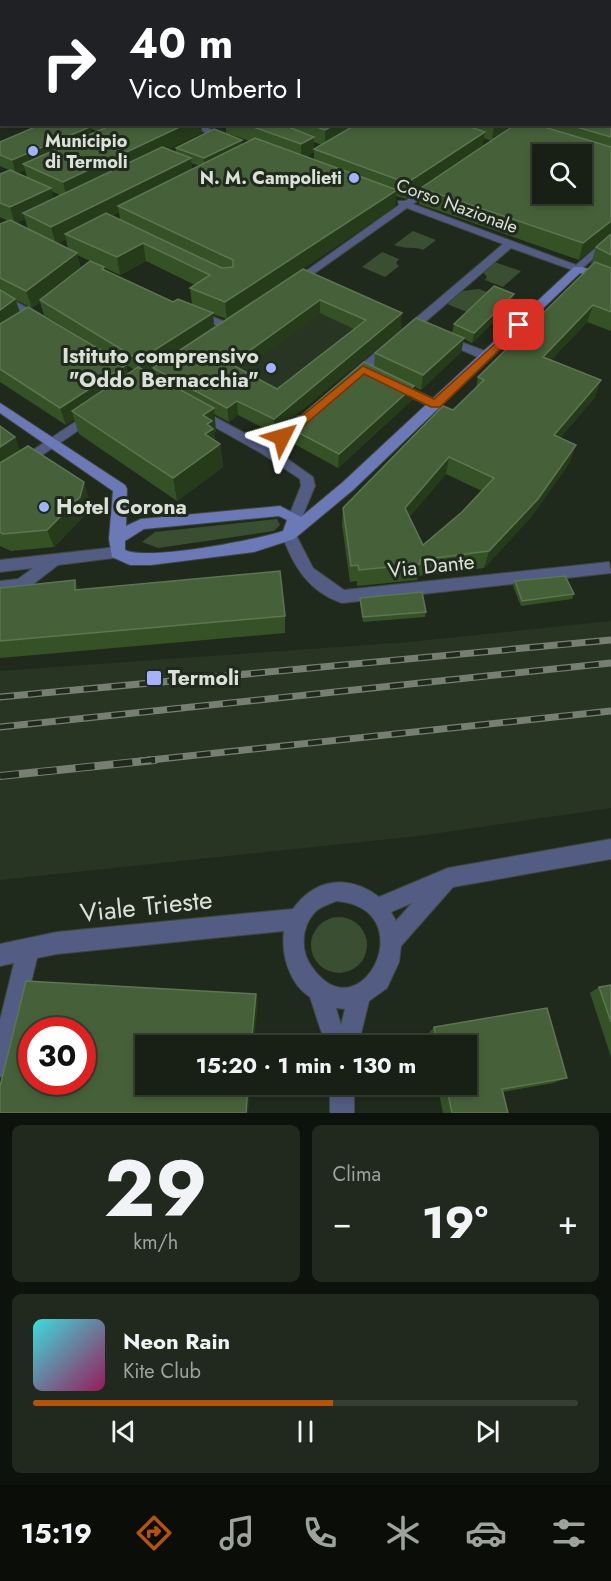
<!DOCTYPE html>
<html lang="it">
<head>
<meta charset="utf-8">
<style>
	:root { --surface:#182015; --page:#21281e; --text:#f1f3f6; --muted:#9fa3a0; --line:#363e34; --accent:#b45309 }
	body { margin:0; font-family:Jost,sans-serif; background:var(--page); color:var(--text); height:100vh; display:flex; flex-direction:column; font-size:22px; white-space:nowrap }
	* { box-sizing:border-box; margin:0 }
	p { font-size:20px; color:var(--muted) }
	.icon { flex:none; width:33px; height:33px; fill:none; stroke:currentColor; stroke-width:2; stroke-linecap:round; stroke-linejoin:round }
	.map { position:relative; height:1113px; overflow:hidden }
	.details { display:flex; flex-direction:column; gap:12px; padding:12px; background:#0d120c; flex:1 }
	.details>* { flex:none }
	.top-card { position:absolute; left:0px; top:0px; width:612px; height:126px; box-shadow:0 3px 9px #0003,0 0 0 2px var(--line); background:#202124; color:#fff; overflow:hidden }
	.fabs { position:absolute; left:532px; top:144px; display:grid; gap:12px }
	.fabs a { display:grid; place-items:center; width:60px; height:60px; border-radius:0px; background:var(--surface); box-shadow:0 3px 9px #0003,0 0 0 2px var(--line); font-size:30px }
	.speed { position:absolute; left:18px; top:1017px; display:flex; gap:12px; font-size:30px; font-weight:700; text-align:center }
	.speed>* { display:grid; place-content:center; width:78px; height:78px; border-radius:50%; background:var(--surface); box-shadow:0 3px 9px #0003,0 0 0 2px var(--line); line-height:1 }
	.speed .limit { border:9px solid #d22; background:#fff; color:#111 }
	.pin { position:absolute; display:grid; place-items:center; width:51px; height:51px; color:#fff; margin:-26px; border-radius:12px; box-shadow:0 3px 9px #0006 }
	.me { position:absolute; width:66px; margin:-33px; rotate:50deg; stroke-linejoin:round; filter:drop-shadow(0 0 4px #0008) }
	.turn { display:flex; align-items:center; gap:21px; height:126px; padding:0 30px; font-size:27px }
	.turn .icon { width:78px; height:78px; stroke-width:2.5 }
	.turn b { display:block; font-size:42px; line-height:51px }
	.big { font-size:45px; font-weight:700; line-height:1.1 }
	.details .tile { flex:1; display:flex; flex-direction:column; justify-content:center; gap:9px; min-width:0; padding:0 21px; border-radius:9px; background:var(--page) }
	.details .dial { align-items:center; gap:0 }
	.dial b { font-size:78px; line-height:1 }
	.song { display:flex; align-items:center; gap:18px }
	.cover { width:72px; height:72px; border-radius:9px; background:linear-gradient(135deg,hsl(180 70% 55%),hsl(330 70% 35%)) }
	.played { height:6px; border-radius:3px; background:linear-gradient(90deg,var(--accent) 55%,var(--line) 55%) }
	.keys { display:flex; justify-content:space-around; direction:ltr }
	.heat { display:flex; justify-content:space-between; align-items:center; font-size:33px; direction:ltr }
	.details .tiles { flex:1; display:grid; gap:12px; grid-template-columns:1fr 1fr }
	.tile:last-child { grid-column:span 2 }
	.trip { position:absolute; left:135px; top:1035px; width:342px; height:60px; border-radius:0px; background:var(--surface); box-shadow:0 3px 9px #0003,0 0 0 2px var(--line); font-weight:700; line-height:60px; text-align:center }
	.tab-bar { display:flex; height:96px; justify-content:space-around; align-items:center; background:#0a0d08; color:var(--muted) }
	.tab-bar .icon { width:42px; height:42px }
	.tab-bar .selected { color:var(--accent) }
	.tab-bar b { font-size:27px; color:var(--text) }
	.map>svg:first-child { display:block }
</style>
</head>
<body>
<div class="map">
<svg width="611" height="1113" viewBox="0 0 611 1113">
	<rect width="100%" height="100%" fill="#202a1c"/>
	<g fill="#273522">
		<path d="M306,284L404,328L272,434L173,378Z"/>
		<path d="M611,621V808L419,836L0,880V671L409,642Z"/>
	</g>
	<g fill="#3a4f31">
		<path d="M413,231L436,240L423,250C415,246 408,250 394,245Z"/>
		<path d="M382,252L399,259L396,263L399,266L385,277L362,267Z"/>
		<path d="M494,262L521,271L503,287L485,280L487,277L483,272Z"/>
		<path d="M479,289L493,294L472,314L447,304L462,291Z"/>
		<path d="M277,519L280,525L274,531L158,548L142,542L155,532Z"/>
		<circle cx="339" cy="945" r="28"/>
	</g>
	<g fill="none" stroke-linecap="round" stroke-linejoin="round">
		<defs>
			<g id="street">
				<path d="M118,0H128L115,2Z"/>
				<rect x="0" y="94" width="2" height="5"/>
				<path d="M186,124H199L230,138L223,140Z"/>
				<path d="M437,180L442,183L440,185L413,204L576,265L611,235V243L578,272L511,248L358,380H350V374L503,244L407,208L298,285L289,283L399,205L398,201H405Z"/>
				<path d="M0,293L44,317L46,319L44,321H36L0,301Z"/>
				<path d="M196,310L233,325L235,327L233,329H225L192,315L190,313Z"/>
				<path d="M443,335L490,353L492,356L490,359H482L439,340V336Z"/>
				<path d="M395,381L439,401L441,404L439,407H431L391,388V382Z"/>
				<path d="M198,408L265,444L298,416H308L309,419L308,422L275,450L313,477L315,486L300,522H290L288,518L301,486L300,479L261,453L193,415L192,412Z"/>
				<path d="M93,410L99,414L98,417L0,484V472Z"/>
				<path d="M289,529L294,531L313,568L344,590L609,562L611,573L342,603C309,592 293,566 282,535Z"/>
				<path d="M117,547L122,549L124,553L122,557L58,565L27,589L0,593V581L18,579L33,568L0,572V560Z"/>
				<path d="M611,839V859L453,887L401,946L399,962L387,988L369,1001L358,1046H326L310,997C289,984 281,954 284,931L57,954L37,958L11,1066L8,1074L0,1077V1020L14,963L0,966V944L57,932L293,909C315,878 349,874 379,897L448,868ZM336,901C425,908 361,1037 312,967C300,951 301,927 315,912C320,907 330,904 336,901ZM412,903L396,921L391,912ZM336,1008L345,1009L341,1025Z"/>
				<rect x="330" y="1084" width="24" height="29"/>
			</g>
			<g id="secondary">
				<path d="M443,0H454L455,1L444,2Z"/>
				<path d="M468,0L479,2H469Z"/>
				<path d="M574,267H582L611,277V284L580,273L353,490L294,539L254,552L151,565H130L112,557L109,539L113,491L0,413V403L125,485L127,489L126,526L141,519L280,506L301,517L343,482ZM279,516L287,520L283,531C256,540 148,561 125,550V541L144,529Z"/>
			</g>
		</defs>
		<use href="#street" stroke="#3e473a" stroke-width="2"/>
		<use href="#secondary" stroke="#3e473a" stroke-width="2"/>
		<use href="#street" fill="#535c82" fill-rule="evenodd"/>
		<use href="#secondary" fill="#6c79b7" fill-rule="evenodd"/>
		<defs>
			<g id="rail-far1">
				<path d="M0,697L611,640"/>
				<path d="M0,727L611,663"/>
				<path d="M141,761L611,711"/>
			</g>
			<path id="rail" d="M0,776L155,760"/>
		</defs>
		<use href="#rail-far1" stroke="#777f73" stroke-width="7"/>
		<use href="#rail" stroke="#777f73" stroke-width="8"/>
		<use href="#rail-far1" stroke="#202a1c" stroke-width="4.5" stroke-dasharray="14" stroke-linecap="butt"/>
		<use href="#rail" stroke="#202a1c" stroke-width="6" stroke-dasharray="19" stroke-linecap="butt"/>
	</g>
	<g fill="#355226" fill-rule="evenodd">
		<path d="M0,0H115L113,2H2V24H0Z"/>
		<path d="M0,36L2,38V89H0Z"/>
		<path d="M611,44V233L579,260L419,204L421,189L406,199L396,196L395,207L229,318L303,269L401,327L274,433L238,415L229,422L214,414L216,431L214,433L215,440L220,444L223,467L177,501L79,434L74,419L66,425L0,382V224L8,221L0,217V174L9,170L0,166V142L42,124H201L202,133L168,149L176,152V148L242,145L250,141L226,133V124H289L286,126L293,129V124H349V129L357,124H506L505,132L514,126L511,124H610ZM90,128L98,132L92,134ZM484,138L492,141L482,147ZM314,142L322,145L314,149V160L306,157L314,152ZM191,163L200,166L192,170ZM25,170L27,177L17,173ZM51,191L60,195L53,198ZM119,212L120,220L112,216ZM25,219L28,229L16,223ZM66,239L68,248L58,243ZM77,255L120,275L146,261L195,285L190,288L192,304L173,302L105,271L104,267L81,269ZM16,300L32,308L40,302L44,315L135,370L128,374L126,365L20,312ZM320,313L354,329L277,389L242,370ZM213,314L227,319L153,368L154,376L146,372L214,327Z"/>
		<path d="M611,234V331L587,322L551,360L595,397L560,438L570,462L532,516L484,568L418,576L417,580L357,586V581L350,582L342,525L343,508L453,410L476,388L478,377L593,265L591,264L596,247ZM446,474L482,491L462,512L423,545L409,517Z"/>
		<path d="M514,294L511,304L472,343L464,339L461,352L421,390L413,386L412,400L338,468L289,441L288,427L374,367L375,353L452,333L454,324Z"/>
		<path d="M0,426L15,437L20,451L89,499L86,514L54,547L11,551L0,546Z"/>
		<path d="M75,580L79,590L285,616V633L0,658V588Z"/>
		<path d="M515,581L574,594L572,599L521,606L513,586Z"/>
		<path d="M360,598L426,612L425,617L363,622L360,603Z"/>
		<path d="M611,985V1057L590,993L599,987Z"/>
		<path d="M434,1027L567,1078L553,1083L503,1092L508,1113H443L437,1084H466V1046H429L427,1035Z"/>
	</g>
	<g fill="#253b1a">
		<path d="M32,0H41V2H30Z"/>
		<path d="M55,0H115L113,2H51Z"/>
		<rect x="0" y="10" width="2" height="14"/>
		<path d="M103,124H128L105,135Z"/>
		<path d="M186,124H201L202,133L67,199L63,182Z"/>
		<path d="M336,124H349V132L325,146V130Z"/>
		<path d="M496,124H506L505,132L492,141L494,125Z"/>
		<path d="M90,127L93,140L23,164L25,170L16,174L12,160Z"/>
		<path d="M485,132L482,148L406,199L407,183Z"/>
		<path d="M314,137V152L301,160V144Z"/>
		<path d="M242,140V149L205,168L204,158Z"/>
		<path d="M191,158L192,174L118,206L119,212L71,237L65,234L66,239L56,244L51,227Z"/>
		<path d="M51,188L55,204L23,213L25,219L15,224L10,207Z"/>
		<path d="M397,190L395,207L227,319L225,302Z"/>
		<path d="M611,221V233L579,260L583,243Z"/>
		<path d="M143,243L146,261L120,275L117,257Z"/>
		<path d="M77,253L81,269L40,300V302L32,308L26,291Z"/>
		<path d="M514,294L511,304L472,343L474,333Z"/>
		<path d="M15,299L21,316L0,332V310Z"/>
		<path d="M320,300V313L232,378L231,364Z"/>
		<path d="M593,305L587,322L538,374L543,357Z"/>
		<path d="M213,313L214,327L142,374L139,360Z"/>
		<path d="M402,313L401,327L274,433V419Z"/>
		<path d="M464,338L461,352L421,390L423,375Z"/>
		<path d="M126,365L130,382L72,411L74,419L66,425L60,408Z"/>
		<path d="M601,380L595,397L548,452L554,435Z"/>
		<path d="M414,386L412,400L338,468L339,454Z"/>
		<path d="M237,401L238,415L229,422L227,408Z"/>
		<path d="M214,408L216,431L214,433L216,447L220,444L223,467L177,501L173,478L203,415Z"/>
		<path d="M15,437L22,455L0,469V447Z"/>
		<path d="M576,445L570,462L532,516L484,568L489,551Z"/>
		<path d="M449,457L446,474L403,524L405,508Z"/>
		<path d="M84,482L89,499L86,514L54,547L47,530Z"/>
		<path d="M75,580L82,597L75,590Z"/>
		<path d="M256,994L258,1001L254,1046H251Z"/>
		<path d="M248,1084H251L248,1113H246Z"/>
	</g>
	<g fill="#466139" stroke="#5e7552" stroke-width="1.5" fill-rule="evenodd">
		<path d="M0,0H32L30,2H2V10H0Z"/>
		<path d="M141,0H414L421,2H138Z"/>
		<path d="M0,36L2,38V76H0Z"/>
		<path d="M610,44H611V137L566,124H610Z"/>
		<path d="M42,124H85L90,127L12,160L0,155V142Z"/>
		<path d="M114,124H186L63,182L23,164Z"/>
		<path d="M245,124H281L314,137L301,144Z"/>
		<path d="M308,124H336L325,130Z"/>
		<path d="M357,124H461L485,132L407,183L314,149Z"/>
		<path d="M516,124H534L611,147V221L583,243L421,188ZM543,154H582V194H543Z"/>
		<path d="M214,129L242,140L204,158L176,148Z"/>
		<path d="M255,138L397,190L225,302L190,288L210,275L143,243L117,257L65,234L106,213L222,268L233,267V260L118,206Z"/>
		<path d="M162,147L191,158L51,227L23,213Z"/>
		<path d="M10,170L51,188L10,207L0,203V174Z"/>
		<path d="M10,220L77,253L26,291L0,278V224Z"/>
		<path d="M611,234V255L596,247Z"/>
		<path d="M90,261L104,267L102,269L173,302L178,299L213,313L139,360L40,300Z"/>
		<path d="M595,262L611,268V312L593,305L543,357L601,380L554,435L576,445L538,499L489,551L420,560V564L359,570L358,565L351,566L343,508L443,406L453,410L484,380L478,377ZM449,457L494,478L462,512L423,545L405,508Z"/>
		<path d="M303,269L402,313L274,419L237,401L227,408L153,368ZM320,300L366,320L277,389L231,364Z"/>
		<path d="M494,286L514,294L474,333L454,324Z"/>
		<path d="M0,290L15,299L0,310Z"/>
		<path d="M28,307L126,365L60,408L0,369V324Z"/>
		<path d="M416,318L464,338L423,375L375,353Z"/>
		<path d="M364,362L414,386L339,454L288,427Z"/>
		<path d="M138,367L214,408L203,415L212,421L207,424L213,429L205,434L220,444L173,478L72,411Z"/>
		<path d="M0,426L15,437L0,447Z"/>
		<path d="M28,446L84,482L80,497L47,530L3,534L0,532V463Z"/>
		<path d="M280,571L285,616L0,641V588L75,580V590Z"/>
		<path d="M565,576L574,594L522,601L515,581Z"/>
		<path d="M422,592L426,612L363,617L360,598Z"/>
		<path d="M26,981L256,994L251,1046H146V1084H248L246,1113H0V1086ZM32,1030H82V1082H32Z"/>
		<path d="M611,985V1022L599,987Z"/>
		<path d="M547,1008L567,1078L502,1089L508,1113H452L446,1084H466V1046H438L434,1027Z"/>
	</g>
	<path fill="#b45309" stroke="#753606" stroke-width="1.5" d="M519,322L523,323V327L440,407H431L364,374L287,440L282,441L276,437L363,366L434,399Z"/>
	<g fill="#a2b2fd" stroke="#202a1c" stroke-width="2">
		<circle cx="33" cy="151" r="6"/>
		<circle cx="354" cy="178" r="6"/>
		<circle cx="271" cy="368" r="6"/>
		<circle cx="44" cy="507" r="6"/>
		<rect x="146" y="670" width="16" height="16" rx="3"/>
	</g>
	<g text-anchor="middle" dominant-baseline="central" stroke-width="6" stroke-linejoin="round" paint-order="stroke">
		<g font-size="18" font-weight="bold" fill="#dbe1d8" stroke="#202a1c" text-anchor="start">
			<text x="45" y="141">Municipio<tspan x="45" dy="21">di Termoli</tspan></text>
			<text x="342" y="178" text-anchor="end">N. M. Campolieti</text>
		</g>
		<g font-size="18" fill="#dbe1d8" stroke="#202a1c">
			<text transform="translate(457 206) rotate(20)">Corso Nazionale</text>
		</g>
		<g font-size="21" font-weight="bold" fill="#dbe1d8" stroke="#202a1c" text-anchor="start">
			<text x="259" y="356" text-anchor="end">Istituto comprensivo<tspan x="259" dy="24">"Oddo Bernacchia"</tspan></text>
			<text x="56" y="507">Hotel Corona</text>
			<text x="168" y="678">Termoli</text>
		</g>
		<g font-size="21" fill="#dbe1d8" stroke="#202a1c">
			<text transform="translate(431 566) rotate(-6)">Via Dante</text>
		</g>
		<g font-size="26" fill="#dbe1d8" stroke="#202a1c">
			<text transform="translate(146 906) rotate(-6)">Viale Trieste</text>
		</g>
	</g>
</svg>
<div class="fabs">
<a><svg class="icon" aria-label="search" viewBox="0 0 24 24"><circle cx="10" cy="10" r="6"/><path d="M15 15l6 6"/></svg></a>
</div>
<div class="speed"><div class="limit">30</div></div>
<div class="pin" style="left:519px;top:325px;background:#d93025"><svg class="icon" aria-label="arrive" viewBox="0 0 24 24"><path d="M6 21V4h12l-3 4 3 4H6"/></svg></div>
<svg class="me" style="left:282px;top:437px" viewBox="-20 -20 40 40"><path d="M0-17L14 15 0 8-14 15z" fill="#b45309" stroke="#fff" stroke-width="4"/></svg>
<div class="trip">15:20 · 1 min · 130 m</div>
<div class="top-card">
<div class="turn"><svg class="icon" aria-label="right" viewBox="0 0 24 24"><path d="M7 20v-9h11M14 6l5 5-5 5"/></svg><div><b>40 m</b>Vico Umberto I</div></div>
</div>
</div>
<section class="details">
<div class="tiles">
<div class="tile dial"><b>29</b><p>km/h</p></div>
<div class="tile"><p>Clima</p>
<div class="heat"><a>−</a><b class="big">19°</b><a>+</a></div>
</div>
<div class="tile">
<div class="song"><i class="cover"></i><div><b>Neon Rain</b><p>Kite Club</p></div></div>
<div class="played"></div>
<div class="keys"><svg class="icon" aria-label="previous" viewBox="0 0 24 24"><path d="M18 5L8 12l10 7zM5 5v14"/></svg><svg class="icon" aria-label="pause" viewBox="0 0 24 24"><path d="M8 5v14M16 5v14"/></svg><svg class="icon" aria-label="next" viewBox="0 0 24 24"><path d="M6 5l10 7-10 7zM19 5v14"/></svg></div>
</div>
</div>
</section>
<nav class="tab-bar">
<b>15:19</b>
<svg class="icon selected" aria-label="directions" viewBox="0 0 24 24"><path d="M12 3l9 9-9 9-9-9zM9 14v-3h6M13 9l2 2-2 2"/></svg>
<svg class="icon" aria-label="music" viewBox="0 0 24 24"><path d="M9 18V5l10-2v13"/><circle cx="6" cy="18" r="3"/><circle cx="16" cy="16" r="3"/></svg>
<svg class="icon" aria-label="phone" viewBox="0 0 24 24"><path d="M5 4h4l2 5-3 2q2 4 5 5l2-3 5 2v4C11 20 4 13 5 4z"/></svg>
<svg class="icon" aria-label="climate" viewBox="0 0 24 24"><path d="M12 3v18M4 7l16 10M4 17L20 7"/></svg>
<svg class="icon" aria-label="car" viewBox="0 0 24 24"><path d="M5 17H2v-5l4-1 3-4h7l3 4 3 1v5h-3M9 17h6M6 11h13"/><circle cx="7" cy="17" r="2"/><circle cx="17" cy="17" r="2"/></svg>
<svg class="icon" aria-label="filters" viewBox="0 0 24 24"><path d="M4 7h16M4 17h16"/><circle cx="9" cy="7" r="2"/><circle cx="15" cy="17" r="2"/></svg>
</nav>
</body>
</html>
